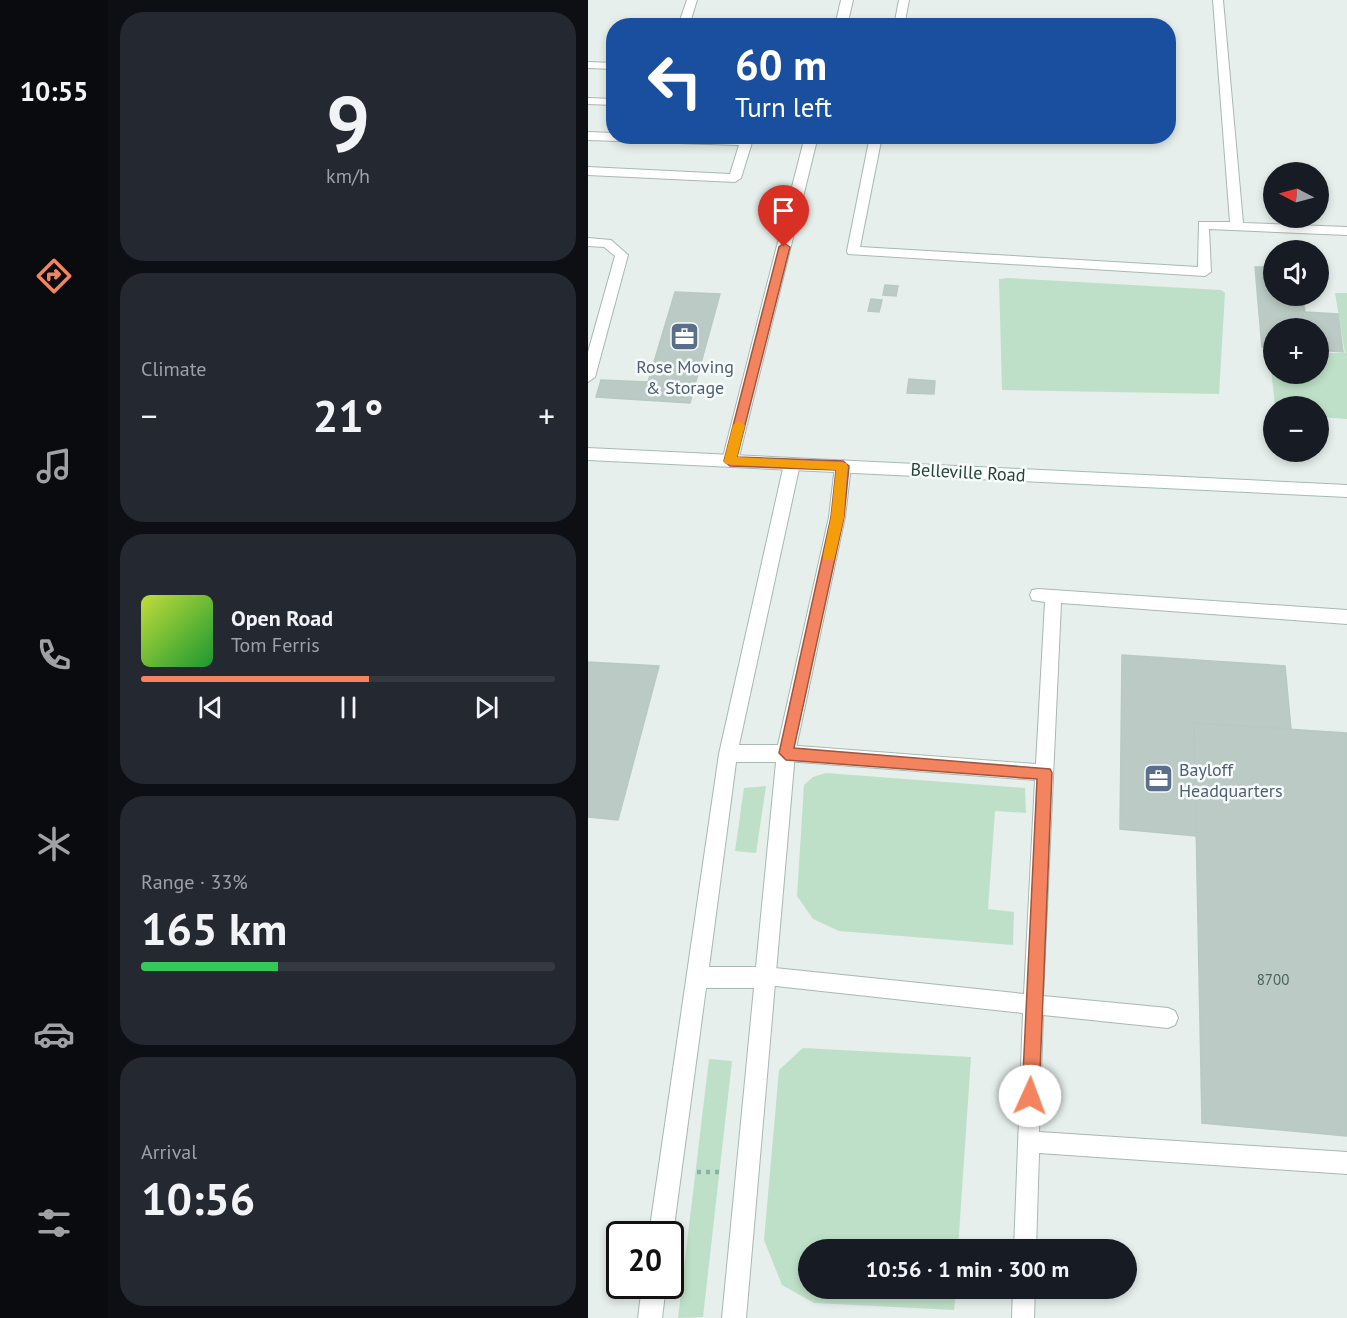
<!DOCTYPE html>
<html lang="en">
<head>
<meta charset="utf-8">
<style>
	:root { --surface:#171b24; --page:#242831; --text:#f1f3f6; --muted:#9ea1a6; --line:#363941; --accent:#f4845f }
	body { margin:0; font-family:"PT Sans",sans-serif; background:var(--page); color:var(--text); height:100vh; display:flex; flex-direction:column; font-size:22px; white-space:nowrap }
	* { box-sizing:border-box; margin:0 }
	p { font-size:20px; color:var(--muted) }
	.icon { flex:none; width:33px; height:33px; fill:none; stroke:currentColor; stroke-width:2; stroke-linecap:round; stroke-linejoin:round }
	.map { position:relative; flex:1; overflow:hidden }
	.panel { display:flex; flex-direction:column; gap:12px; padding:12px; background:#0d0f14; width:480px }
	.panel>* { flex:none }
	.guide { position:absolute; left:18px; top:18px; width:570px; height:126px; border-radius:24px; box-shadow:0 3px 9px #0003; background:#1a4fa0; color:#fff; overflow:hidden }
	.needle { width:39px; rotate:276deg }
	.tools { position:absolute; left:675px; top:162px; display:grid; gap:12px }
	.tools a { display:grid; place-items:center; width:66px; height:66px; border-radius:50%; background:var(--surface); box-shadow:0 3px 9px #0003; font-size:30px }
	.speed { position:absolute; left:18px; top:1221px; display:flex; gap:12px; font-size:30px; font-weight:700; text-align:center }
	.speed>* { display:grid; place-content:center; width:78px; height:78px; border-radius:50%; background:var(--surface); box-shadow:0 3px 9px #0003; line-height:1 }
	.speed .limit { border:3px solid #111; border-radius:9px; background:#fff; color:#111 }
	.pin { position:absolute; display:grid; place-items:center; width:51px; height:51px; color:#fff; margin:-62px -26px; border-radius:50% 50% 50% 0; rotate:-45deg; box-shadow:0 0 6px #0007 }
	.pin .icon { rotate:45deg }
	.me { position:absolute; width:66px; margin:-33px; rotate:2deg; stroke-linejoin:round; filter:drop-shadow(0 0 4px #0008) }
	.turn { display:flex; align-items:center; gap:21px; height:126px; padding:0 30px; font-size:27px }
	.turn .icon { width:78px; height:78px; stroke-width:2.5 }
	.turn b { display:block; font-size:42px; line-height:51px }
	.big { font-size:45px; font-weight:800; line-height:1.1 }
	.panel .card { flex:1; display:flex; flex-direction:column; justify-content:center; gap:9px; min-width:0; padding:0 21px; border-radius:24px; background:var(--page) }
	.panel .dial { align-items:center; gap:0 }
	.dial b { font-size:78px; line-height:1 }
	.song { display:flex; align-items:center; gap:18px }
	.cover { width:72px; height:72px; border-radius:9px; background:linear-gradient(135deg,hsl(70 70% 55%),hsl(130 70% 35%)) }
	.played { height:6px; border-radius:3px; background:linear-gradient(90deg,var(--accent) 55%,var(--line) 55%) }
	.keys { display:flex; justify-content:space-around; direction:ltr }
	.heat { display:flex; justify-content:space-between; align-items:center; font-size:33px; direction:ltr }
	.charge { height:9px; border-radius:4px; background:linear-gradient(90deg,#34c759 33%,var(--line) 0) }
	.trip { position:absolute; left:210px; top:1239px; width:339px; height:60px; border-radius:30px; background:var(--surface); box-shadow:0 3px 9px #0003; font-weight:800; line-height:60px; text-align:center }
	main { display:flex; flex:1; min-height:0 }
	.dock { display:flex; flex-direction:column; width:108px; justify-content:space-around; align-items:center; background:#090b0e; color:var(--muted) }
	.dock .icon { width:42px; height:42px }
	.dock .selected { color:var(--accent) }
	.dock b { font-size:27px; color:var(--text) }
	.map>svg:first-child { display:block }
</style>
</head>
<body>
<main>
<nav class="dock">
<b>10:55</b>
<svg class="icon selected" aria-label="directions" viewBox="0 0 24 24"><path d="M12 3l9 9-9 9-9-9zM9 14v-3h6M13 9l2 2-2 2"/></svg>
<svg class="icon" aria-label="music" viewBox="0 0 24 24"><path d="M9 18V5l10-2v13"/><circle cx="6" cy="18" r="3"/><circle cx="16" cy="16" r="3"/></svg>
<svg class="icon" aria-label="phone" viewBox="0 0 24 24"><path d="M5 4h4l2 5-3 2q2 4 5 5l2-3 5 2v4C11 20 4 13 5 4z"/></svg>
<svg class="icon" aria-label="climate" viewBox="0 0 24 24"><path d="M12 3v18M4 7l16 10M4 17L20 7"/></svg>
<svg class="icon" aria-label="car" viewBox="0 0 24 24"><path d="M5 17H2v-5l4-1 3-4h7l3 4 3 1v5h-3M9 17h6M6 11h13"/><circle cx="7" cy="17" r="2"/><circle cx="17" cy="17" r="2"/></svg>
<svg class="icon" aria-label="filters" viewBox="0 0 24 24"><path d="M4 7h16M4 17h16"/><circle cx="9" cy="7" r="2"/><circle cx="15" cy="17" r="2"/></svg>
</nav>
<section class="panel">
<div class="card dial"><b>9</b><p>km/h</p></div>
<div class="card"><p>Climate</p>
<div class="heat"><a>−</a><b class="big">21°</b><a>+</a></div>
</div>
<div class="card">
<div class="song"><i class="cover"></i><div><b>Open Road</b><p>Tom Ferris</p></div></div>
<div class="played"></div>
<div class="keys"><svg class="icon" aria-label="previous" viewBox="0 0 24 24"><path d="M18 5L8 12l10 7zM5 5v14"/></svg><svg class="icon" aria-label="pause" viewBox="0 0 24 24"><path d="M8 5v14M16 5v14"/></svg><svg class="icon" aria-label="next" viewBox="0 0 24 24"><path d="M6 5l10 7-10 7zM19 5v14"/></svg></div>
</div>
<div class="card"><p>Range · 33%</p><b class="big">165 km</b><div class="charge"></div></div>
<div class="card"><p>Arrival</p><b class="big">10:56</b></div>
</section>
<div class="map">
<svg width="759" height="1318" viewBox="0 0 759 1318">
	<rect width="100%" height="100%" fill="#e6efeb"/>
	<g fill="#bfe0c8">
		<path d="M419,278L633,290L637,293L631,394L414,390L411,279Z"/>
		<path d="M747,293H759V419L731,417L730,406H687L681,351H685L686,374H730L731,353H757Z"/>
		<path d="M238,773L437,788L438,813L407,811L400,909L426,912L425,945L251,931L225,919L209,896L216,785L225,777Z"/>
		<path d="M178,786L168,853L147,851L156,788Z"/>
		<path d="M215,1048L383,1057L370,1249L220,1250V1288L368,1289L366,1310L226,1303L194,1285L176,1240L191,1070Z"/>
		<path d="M121,1059L144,1061L115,1317L90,1318Z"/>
	</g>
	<g fill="#bbcac4" stroke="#b8c9c2" stroke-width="1.5">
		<path d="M667,267H686V296H703L704,303L716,304L717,312L750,314L755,352L730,350V328H686V348L674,347Z"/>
		<path d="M297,285L310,286L308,296L295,295Z"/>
		<path d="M87,292L132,294L102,403L8,397L13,380L60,382Z"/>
		<path d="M283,299L294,300L291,312L280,311Z"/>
		<path d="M321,379L347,381L346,394L319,393Z"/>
		<path d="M534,655L697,666L703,729L606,723L608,836L532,829Z"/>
		<path d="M0,662L71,666L30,820L0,817Z"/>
		<path d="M606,723L759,733V1136L614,1123Z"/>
	</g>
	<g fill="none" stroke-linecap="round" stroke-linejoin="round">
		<defs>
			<g id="service">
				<path d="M99,0H109L101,26H90Z"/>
				<path d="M311,0H321L316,26H306Z"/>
				<path d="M625,0H635L655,223L759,227V235L621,229L623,272L617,276L260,254L259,251L282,136H294L272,247L610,267L611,222H642Z"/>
				<path d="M0,62L26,63V69L0,68Z"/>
				<path d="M0,98L26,99V105L0,104Z"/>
				<path d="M0,132L26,133V136H166L153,178L147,182L0,175V167L142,174L151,145L0,140Z"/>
				<path d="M0,238L23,240L40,255L7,377L0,382V352L27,256L16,247L0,246Z"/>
				<path d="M450,589L759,610V624L473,603L455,996L580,1008L587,1011L590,1018L587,1025L580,1028L455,1015L451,1132L759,1152V1174L451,1153L448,1250H426L435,1013L170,984L167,977L170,970L177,967L436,994L447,780L198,761L192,758L189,753L192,748L198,745L448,764L457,602L444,600L442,595L444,590Z"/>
				<path d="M425,1288H447L446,1318H424Z"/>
			</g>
			<g id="minor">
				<path d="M253,0H265L259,26H247Z"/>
				<path d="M217,136H230L150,461L142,467L134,461Z"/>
				<path d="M204,458L212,464L151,745H190L241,517L247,466L255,460L263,466L257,517L207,753L158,1318H134L166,988H118L85,1234L82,1240V1234H61L131,754L196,464ZM148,762H188L168,967H121Z"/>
				<path d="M54,1286H78L74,1318H50Z"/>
			</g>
			<path id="secondary" d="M0,448L759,485V497L0,460Z"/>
		</defs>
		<use href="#service" stroke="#a8b8b2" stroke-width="2"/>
		<use href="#minor" stroke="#a8b8b2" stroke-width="2"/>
		<use href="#secondary" stroke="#a4bbb3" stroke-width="2"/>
		<path stroke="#86b3a5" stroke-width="4.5" stroke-dasharray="4 5" stroke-linecap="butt" d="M109,1172H135"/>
		<use href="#service" fill="#fff" fill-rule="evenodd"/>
		<use href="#minor" fill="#fff" fill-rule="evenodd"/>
		<use href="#secondary" fill="#fff" fill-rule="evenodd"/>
	</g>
	<path fill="#f4845f" stroke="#9f563e" stroke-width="1.5" d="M196,243L202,247L149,457L255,461L261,466L256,517L206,748L462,769L464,773L451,1096L448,1102L442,1105L436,1102L434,1096L449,779L198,760L191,753L243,517L248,470L142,466L136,461L191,247Z"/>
	<path fill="#f59e0b" d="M151,421L157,425L149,457L259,463L256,517L246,560H236L235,556L243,517L248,470L137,464L136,461L145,425Z"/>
	<defs>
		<symbol id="office-square" viewBox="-11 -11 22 22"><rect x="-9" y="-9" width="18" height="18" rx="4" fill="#5c6f8a" stroke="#f7fbf9"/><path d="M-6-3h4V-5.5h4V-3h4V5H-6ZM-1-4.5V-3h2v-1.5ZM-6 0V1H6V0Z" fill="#fff"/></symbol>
	</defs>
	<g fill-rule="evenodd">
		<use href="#office-square" x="80" y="320" width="33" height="33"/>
		<use href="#office-square" x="554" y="762" width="33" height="33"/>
	</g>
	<g text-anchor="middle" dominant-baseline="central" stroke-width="5" stroke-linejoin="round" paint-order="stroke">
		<g font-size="15" fill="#4a645c">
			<text x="685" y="979">8700</text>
		</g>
		<g font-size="18" fill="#4e5e75" stroke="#f7fbf9">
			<text x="97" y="366">Rose Moving<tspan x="97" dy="21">&amp; Storage</tspan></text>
			<text x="591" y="769" text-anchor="start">Bayloff<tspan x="591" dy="21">Headquarters</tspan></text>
		</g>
		<g font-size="18" fill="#24423a" stroke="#f7fbf9">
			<text transform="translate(380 472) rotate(3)">Belleville Road</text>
		</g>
	</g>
</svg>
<div class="tools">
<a><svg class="needle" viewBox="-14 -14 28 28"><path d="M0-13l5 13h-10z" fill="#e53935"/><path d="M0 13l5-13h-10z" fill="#9ea1a6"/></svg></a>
<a><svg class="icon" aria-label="sound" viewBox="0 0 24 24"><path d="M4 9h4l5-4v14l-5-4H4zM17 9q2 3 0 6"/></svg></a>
<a>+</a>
<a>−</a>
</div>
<div class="speed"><div class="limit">20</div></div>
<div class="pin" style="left:196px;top:247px;background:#d93025"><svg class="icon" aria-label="arrive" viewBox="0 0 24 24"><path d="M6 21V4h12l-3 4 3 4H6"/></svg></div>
<svg class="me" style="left:442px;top:1096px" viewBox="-20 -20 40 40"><circle r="19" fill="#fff"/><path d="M0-13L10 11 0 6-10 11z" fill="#f4845f"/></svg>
<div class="trip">10:56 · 1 min · 300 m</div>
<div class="guide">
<div class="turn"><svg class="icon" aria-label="left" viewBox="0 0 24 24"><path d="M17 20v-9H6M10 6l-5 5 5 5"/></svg><div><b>60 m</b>Turn left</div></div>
</div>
</div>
</main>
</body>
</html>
